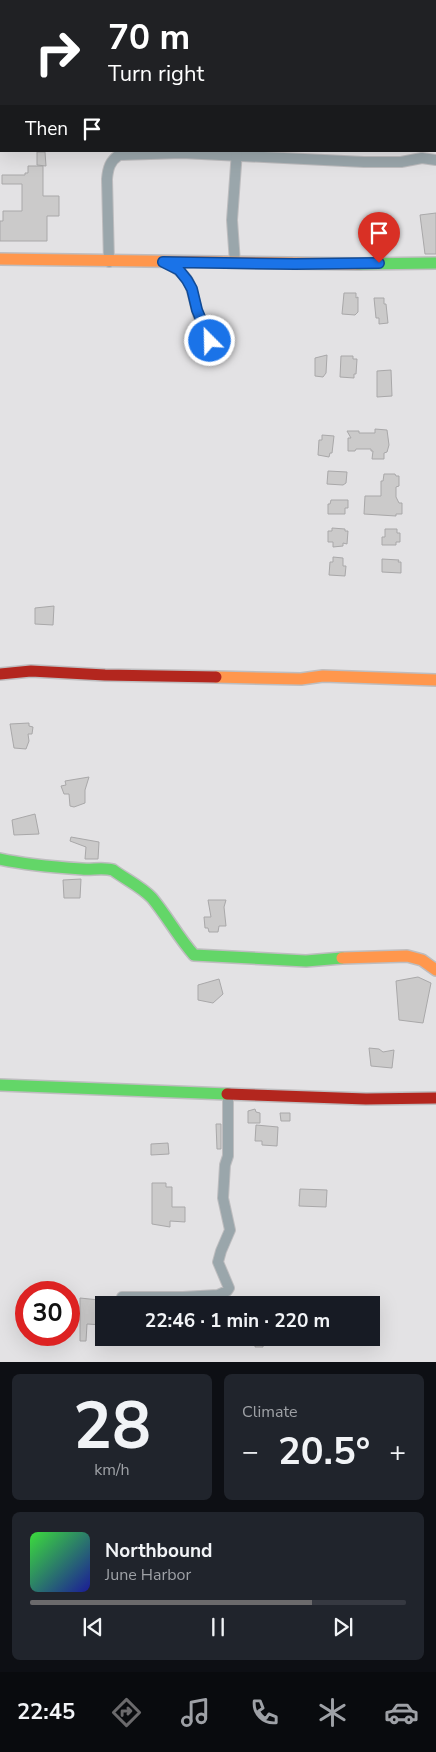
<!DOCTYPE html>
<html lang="en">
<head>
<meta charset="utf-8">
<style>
	:root { --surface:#171b24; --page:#20242c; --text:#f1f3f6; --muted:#9ea1a6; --line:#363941; --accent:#6b6a6c }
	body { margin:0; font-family:"Nunito Sans",sans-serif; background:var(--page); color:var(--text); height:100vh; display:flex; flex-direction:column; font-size:19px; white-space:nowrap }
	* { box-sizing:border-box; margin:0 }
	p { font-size:16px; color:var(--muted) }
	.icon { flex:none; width:28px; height:28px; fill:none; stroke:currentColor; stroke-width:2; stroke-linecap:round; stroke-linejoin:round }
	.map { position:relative; height:1362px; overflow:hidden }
	.drawer { display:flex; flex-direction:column; gap:12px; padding:12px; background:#0d0f14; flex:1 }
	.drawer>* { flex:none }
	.hud { position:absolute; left:0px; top:0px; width:436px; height:152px; box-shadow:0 5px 20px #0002; background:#202124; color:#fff; overflow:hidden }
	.speed { position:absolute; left:15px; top:1281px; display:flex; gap:10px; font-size:25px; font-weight:700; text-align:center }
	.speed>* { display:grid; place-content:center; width:65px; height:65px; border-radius:50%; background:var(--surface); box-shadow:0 5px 20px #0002; line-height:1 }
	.speed .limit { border:8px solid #d22; background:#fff; color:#111 }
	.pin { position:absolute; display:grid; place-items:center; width:42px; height:42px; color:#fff; margin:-51px -21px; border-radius:50% 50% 50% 0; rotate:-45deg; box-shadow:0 0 5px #0007 }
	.pin .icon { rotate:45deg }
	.me { position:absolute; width:55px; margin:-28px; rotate:337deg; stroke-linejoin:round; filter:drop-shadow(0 0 4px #0008) }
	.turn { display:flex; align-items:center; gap:18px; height:105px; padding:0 25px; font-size:22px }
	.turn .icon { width:65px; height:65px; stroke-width:2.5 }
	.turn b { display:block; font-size:35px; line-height:42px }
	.then { display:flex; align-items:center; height:48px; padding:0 25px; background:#0003; gap:10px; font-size:19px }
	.big { font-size:38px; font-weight:700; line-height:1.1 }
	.drawer .card { flex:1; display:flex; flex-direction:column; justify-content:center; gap:8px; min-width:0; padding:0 18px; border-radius:8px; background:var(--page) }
	.drawer .dial { align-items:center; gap:0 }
	.dial b { font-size:65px; line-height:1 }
	.song { display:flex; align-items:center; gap:15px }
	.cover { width:60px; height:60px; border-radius:8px; background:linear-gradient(135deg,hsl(120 70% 55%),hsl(240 70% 35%)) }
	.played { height:5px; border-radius:2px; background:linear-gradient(90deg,var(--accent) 75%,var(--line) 75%) }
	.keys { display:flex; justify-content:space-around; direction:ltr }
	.heat { display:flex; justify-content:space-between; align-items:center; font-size:28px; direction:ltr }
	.drawer .tiles { flex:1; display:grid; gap:12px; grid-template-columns:1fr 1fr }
	.card:last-child { grid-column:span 2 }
	.trip { position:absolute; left:95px; top:1296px; width:285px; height:50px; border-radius:0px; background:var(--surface); box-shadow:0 5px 20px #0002; font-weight:700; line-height:50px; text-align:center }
	.menu { display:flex; height:80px; justify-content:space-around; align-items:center; background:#090b0e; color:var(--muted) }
	.menu .icon { width:35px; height:35px }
	.menu .active { color:var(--accent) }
	.menu b { font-size:22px; color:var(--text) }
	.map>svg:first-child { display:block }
</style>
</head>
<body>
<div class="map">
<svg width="436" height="1362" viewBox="0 0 436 1362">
	<rect width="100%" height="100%" fill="#e3e2e4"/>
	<g fill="#cbcaca" stroke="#a9a8a9">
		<path d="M37,152H45L46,166L37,165Z"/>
		<path d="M28,166H43V196H59V216H47V241H0V221H3V211H22V184H2V175H25V173H28Z"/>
		<path d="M436,213V254H425L420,215Z"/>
		<path d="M344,293H356V298L358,297V312L355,315L342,314Z"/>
		<path d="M374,298H384V304H386L388,323L379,324V318H376Z"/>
		<path d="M327,355L326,373L323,377L315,376V358Z"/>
		<path d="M341,356H353V359H357L356,374H354V378L340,377Z"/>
		<path d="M391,370L392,396L377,397V371Z"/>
		<path d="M375,429L387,430L389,445L387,452L384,453V459H372L373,451H371V449H356L355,451H348V438H351L347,431H359V433H375Z"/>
		<path d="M322,435L334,436L332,453H330L329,457L318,455L319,440H322Z"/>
		<path d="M328,471L347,472L346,483L343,485L327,484Z"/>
		<path d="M384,474H395L396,476H399V486L396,487V497L399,503H402V514H396V516L364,514L365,496H381V481H383Z"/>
		<path d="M331,500H348V508H345V514H328V504H330Z"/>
		<path d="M332,528L345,529V531H348L347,544L343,543V546L333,547V542H328V531H332Z"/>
		<path d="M385,529H397V533H400V542H396V545H382V537H385Z"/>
		<path d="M333,557L343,558V566H346L345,576L329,575L330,562H333Z"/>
		<path d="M382,559L399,560L398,562H401V573L382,572Z"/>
		<path d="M54,606L53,625L35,624V608Z"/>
		<path d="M29,723V726L33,727L32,734H28L29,741L26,749L14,748L10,724Z"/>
		<path d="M89,777L85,790V803L74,807L70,806L69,794H64L61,786L66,785L65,781Z"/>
		<path d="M35,814L39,834L14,835L12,820Z"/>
		<path d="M71,837L99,842L98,859H85L86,847L70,841Z"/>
		<path d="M81,879L80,898H64L63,880Z"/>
		<path d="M208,900H226L224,907L226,926H219L218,932H209L208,928H205L204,917H211Z"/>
		<path d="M418,977L431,983L423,1023L399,1020L396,981Z"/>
		<path d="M219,979L223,994L213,1003L198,1000V985Z"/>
		<path d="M369,1048L379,1049L383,1052L394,1050L392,1068L371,1066Z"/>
		<path d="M255,1109L256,1112L260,1113V1123H248V1111Z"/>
		<path d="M280,1113H290V1121H281Z"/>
		<path d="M216,1124H221V1149H217Z"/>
		<path d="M256,1125L278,1127L277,1146L262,1145V1141H255Z"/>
		<path d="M168,1143L169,1154L151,1155V1144Z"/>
		<path d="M152,1183H166V1187H172V1207H185V1222L170,1221V1227L152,1224Z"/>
		<path d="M300,1189L327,1190L326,1207L299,1206Z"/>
		<path d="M263,1297L285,1302V1305H253Z"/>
		<path d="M80,1298L99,1300L98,1315L104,1316V1325L87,1324L86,1341H80Z"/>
		<path d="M255,1338H264L263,1347H255Z"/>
	</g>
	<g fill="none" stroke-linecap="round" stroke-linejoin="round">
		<defs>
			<g id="street">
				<path d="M26,0V1"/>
				<path d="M433,0V1"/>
				<path d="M300,1V0"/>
				<path d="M435,24L436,27"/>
				<path d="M435,48H436"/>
				<path d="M109,262L107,179C108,168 110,161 119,155L182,153L364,162H401L422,158L436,160"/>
				<path d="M166,263C193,277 190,285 197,311C200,322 205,331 210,341"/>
				<path d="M235,263L232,220L237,151"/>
				<path d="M122,1297H183L218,1295L227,1291L229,1288L218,1262L221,1251L230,1230L223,1198L225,1165L228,1156V1093"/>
			</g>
			<g id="fast">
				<path d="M358,264L436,263"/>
				<path d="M0,859C27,865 54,867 82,869C92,870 103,867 113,870C125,879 142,887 152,898C167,916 178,937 194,955L306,961L342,958"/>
				<path d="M0,1085L227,1094"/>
			</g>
			<g id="slow">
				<path d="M0,259L358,264"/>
				<path d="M216,677L301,679L323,676L436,680"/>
				<path d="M342,958L407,956L422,960L436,970"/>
			</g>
			<g id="jam">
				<path d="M0,674L31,671L105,675L216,677"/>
				<path d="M227,1094L366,1099L436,1098"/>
			</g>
		</defs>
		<use href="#street" stroke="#bebdbf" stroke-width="12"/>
		<use href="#fast" stroke="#bebdbf" stroke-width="14"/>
		<use href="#slow" stroke="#bebdbf" stroke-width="14"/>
		<use href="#jam" stroke="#bebdbf" stroke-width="14"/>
		<use href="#street" stroke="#9aa6ab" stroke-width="10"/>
		<use href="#fast" stroke="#63d668" stroke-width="11"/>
		<use href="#slow" stroke="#ff974d" stroke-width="11"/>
		<use href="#jam" stroke="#b3261e" stroke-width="11"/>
	</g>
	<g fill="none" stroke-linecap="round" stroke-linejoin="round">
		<defs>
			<path id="route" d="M210,341L197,310L192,289L187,280L179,270L163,262L295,264L379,263"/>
		</defs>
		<use href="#route" stroke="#114b97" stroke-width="12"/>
		<use href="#route" stroke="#1a73e8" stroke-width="9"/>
	</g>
</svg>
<div class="speed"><div class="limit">30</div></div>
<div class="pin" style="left:379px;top:263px;background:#d93025"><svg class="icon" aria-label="arrive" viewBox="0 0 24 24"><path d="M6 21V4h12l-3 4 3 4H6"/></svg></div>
<svg class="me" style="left:210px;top:341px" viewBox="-20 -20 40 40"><circle r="17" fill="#1a73e8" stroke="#fff" stroke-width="3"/><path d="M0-11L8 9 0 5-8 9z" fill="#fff"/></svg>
<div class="trip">22:46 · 1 min · 220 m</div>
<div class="hud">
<div class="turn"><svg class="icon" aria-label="right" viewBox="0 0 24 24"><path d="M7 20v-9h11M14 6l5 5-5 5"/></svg><div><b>70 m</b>Turn right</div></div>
<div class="then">Then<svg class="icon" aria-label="arrive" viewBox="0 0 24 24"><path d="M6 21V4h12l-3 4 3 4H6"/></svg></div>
</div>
</div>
<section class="drawer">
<div class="tiles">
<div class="card dial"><b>28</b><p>km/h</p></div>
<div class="card"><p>Climate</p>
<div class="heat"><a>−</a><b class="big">20.5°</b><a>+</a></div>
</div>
<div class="card">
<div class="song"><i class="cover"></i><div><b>Northbound</b><p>June Harbor</p></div></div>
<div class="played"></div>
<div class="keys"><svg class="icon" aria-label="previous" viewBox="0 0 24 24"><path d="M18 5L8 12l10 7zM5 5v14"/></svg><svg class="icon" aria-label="pause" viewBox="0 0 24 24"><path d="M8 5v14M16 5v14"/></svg><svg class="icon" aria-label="next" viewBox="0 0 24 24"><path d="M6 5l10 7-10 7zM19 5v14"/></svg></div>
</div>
</div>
</section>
<nav class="menu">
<b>22:45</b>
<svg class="icon active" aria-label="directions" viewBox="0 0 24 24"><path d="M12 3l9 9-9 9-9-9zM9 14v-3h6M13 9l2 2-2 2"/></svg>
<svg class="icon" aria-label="music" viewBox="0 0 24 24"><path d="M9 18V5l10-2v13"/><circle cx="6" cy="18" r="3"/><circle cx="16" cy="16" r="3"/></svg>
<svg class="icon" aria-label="phone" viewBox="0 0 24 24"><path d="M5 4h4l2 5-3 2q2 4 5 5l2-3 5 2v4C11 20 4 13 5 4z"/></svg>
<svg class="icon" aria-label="climate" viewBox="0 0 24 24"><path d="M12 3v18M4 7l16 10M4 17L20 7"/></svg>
<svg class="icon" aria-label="car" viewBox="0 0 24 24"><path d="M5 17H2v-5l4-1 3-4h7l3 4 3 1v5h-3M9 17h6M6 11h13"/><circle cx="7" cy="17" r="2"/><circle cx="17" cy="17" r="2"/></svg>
</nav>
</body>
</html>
